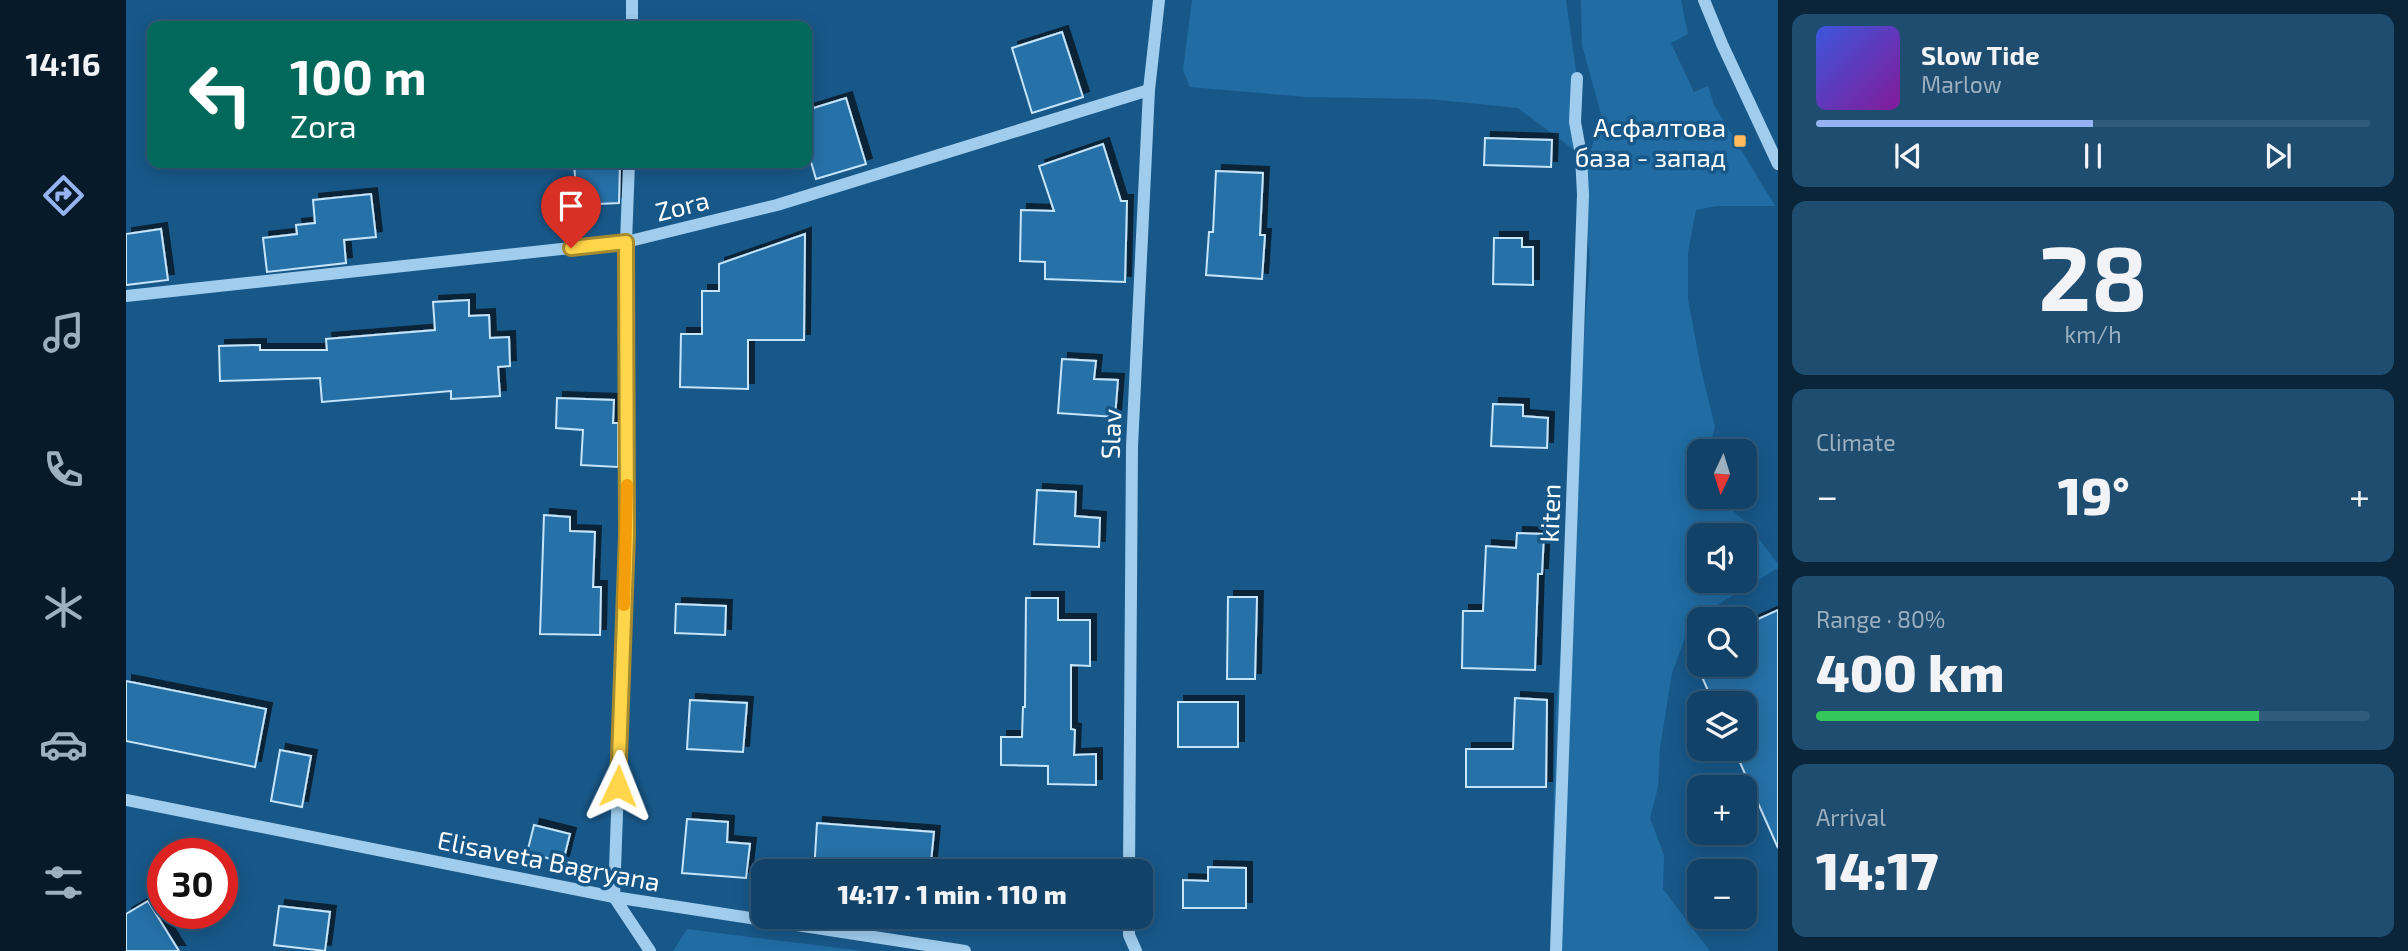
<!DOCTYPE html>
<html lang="en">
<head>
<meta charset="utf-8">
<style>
	:root { --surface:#124267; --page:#1f4d70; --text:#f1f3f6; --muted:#9cb0c0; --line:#315b7b; --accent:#95b2f1 }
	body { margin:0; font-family:"Exo 2",sans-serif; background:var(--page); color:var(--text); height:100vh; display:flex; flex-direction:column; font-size:26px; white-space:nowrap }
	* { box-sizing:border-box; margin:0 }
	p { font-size:23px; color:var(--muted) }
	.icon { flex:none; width:38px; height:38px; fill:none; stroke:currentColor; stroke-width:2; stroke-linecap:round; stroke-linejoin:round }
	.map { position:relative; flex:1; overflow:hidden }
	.sheet { display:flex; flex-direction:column; gap:14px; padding:14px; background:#0a2439; width:630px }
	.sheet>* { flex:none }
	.banner { position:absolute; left:21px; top:21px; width:665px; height:147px; border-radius:14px; box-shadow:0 4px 18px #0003,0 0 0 2px var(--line); background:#00695c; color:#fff; overflow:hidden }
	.needle { width:46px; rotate:184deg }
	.fabs { position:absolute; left:1561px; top:439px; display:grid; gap:14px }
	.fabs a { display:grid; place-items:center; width:70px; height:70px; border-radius:14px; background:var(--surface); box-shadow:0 4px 18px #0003,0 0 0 2px var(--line); font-size:35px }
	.speed { position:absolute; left:21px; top:838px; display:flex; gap:14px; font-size:35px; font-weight:700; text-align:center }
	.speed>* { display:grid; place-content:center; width:91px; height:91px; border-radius:50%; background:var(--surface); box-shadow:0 4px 18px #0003,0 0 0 2px var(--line); line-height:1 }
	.speed .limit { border:10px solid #d22; background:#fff; color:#111 }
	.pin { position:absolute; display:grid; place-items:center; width:60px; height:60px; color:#fff; margin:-72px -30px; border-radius:50% 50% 50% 0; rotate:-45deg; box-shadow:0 0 7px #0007 }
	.pin .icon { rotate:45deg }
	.me { position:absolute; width:77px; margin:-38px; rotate:2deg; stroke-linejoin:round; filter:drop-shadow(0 0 5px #0008) }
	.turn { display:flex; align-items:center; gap:24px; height:147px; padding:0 28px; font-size:32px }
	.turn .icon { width:91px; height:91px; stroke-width:2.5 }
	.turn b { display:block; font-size:49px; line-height:60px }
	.big { font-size:52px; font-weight:800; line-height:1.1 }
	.sheet .tile { flex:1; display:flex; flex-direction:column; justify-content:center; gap:10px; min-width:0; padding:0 24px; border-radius:14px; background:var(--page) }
	.sheet .dial { align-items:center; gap:0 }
	.dial b { font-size:91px; line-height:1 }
	.song { display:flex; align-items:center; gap:21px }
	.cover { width:84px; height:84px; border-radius:10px; background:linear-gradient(135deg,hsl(230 70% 55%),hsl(290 70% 35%)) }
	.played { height:7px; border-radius:4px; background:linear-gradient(90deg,var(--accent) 50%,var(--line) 50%) }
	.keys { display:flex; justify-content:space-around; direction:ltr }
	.heat { display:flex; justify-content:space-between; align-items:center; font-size:38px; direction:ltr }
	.charge { height:10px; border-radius:5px; background:linear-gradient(90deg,#34c759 80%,var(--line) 0) }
	.trip { position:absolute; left:625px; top:859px; width:402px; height:70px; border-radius:14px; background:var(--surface); box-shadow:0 4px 18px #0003,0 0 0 2px var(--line); font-weight:800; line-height:70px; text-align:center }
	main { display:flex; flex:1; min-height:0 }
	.dock { display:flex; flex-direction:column; width:126px; justify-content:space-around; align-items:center; background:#071a29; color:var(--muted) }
	.dock .icon { width:49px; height:49px }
	.dock .active { color:var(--accent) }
	.dock b { font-size:32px; color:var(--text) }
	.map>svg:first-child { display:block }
</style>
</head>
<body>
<main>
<nav class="dock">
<b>14:16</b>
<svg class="icon active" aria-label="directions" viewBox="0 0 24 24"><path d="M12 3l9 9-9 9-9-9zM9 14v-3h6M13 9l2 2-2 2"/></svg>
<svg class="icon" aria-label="music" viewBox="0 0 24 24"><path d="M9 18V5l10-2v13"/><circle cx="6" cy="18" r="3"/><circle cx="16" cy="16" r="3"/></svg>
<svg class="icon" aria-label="phone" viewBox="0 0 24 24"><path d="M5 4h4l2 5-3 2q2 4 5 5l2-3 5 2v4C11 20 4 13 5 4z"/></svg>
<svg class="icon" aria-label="climate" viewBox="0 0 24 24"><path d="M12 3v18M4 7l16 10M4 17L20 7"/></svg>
<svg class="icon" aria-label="car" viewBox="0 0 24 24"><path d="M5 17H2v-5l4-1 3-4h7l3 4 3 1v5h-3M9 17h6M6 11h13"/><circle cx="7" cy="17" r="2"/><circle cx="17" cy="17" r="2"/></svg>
<svg class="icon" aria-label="filters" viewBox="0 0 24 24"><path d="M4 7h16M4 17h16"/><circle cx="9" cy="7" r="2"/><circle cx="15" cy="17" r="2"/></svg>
</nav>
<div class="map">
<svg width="1652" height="951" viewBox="0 0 1652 951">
	<defs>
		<filter id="shadow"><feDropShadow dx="6" dy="-6" stdDeviation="0" flood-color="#0009"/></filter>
	</defs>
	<rect width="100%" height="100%" fill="#185889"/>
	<g fill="#206ca3" fill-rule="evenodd">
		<path d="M1066,0H1440L1451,78L1455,155L1392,108L1302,99L1180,97L1064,87L1057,70Z"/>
		<path d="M1455,0H1555L1562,34L1545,43L1568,92L1582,86L1588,105L1649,206H1591L1570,210L1562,252V299L1575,369L1589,427L1582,451L1573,452V497C1608,497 1632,539 1652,564V568L1565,621L1546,673L1534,748L1532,787L1524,818L1538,855L1537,889L1584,951H1424L1430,713L1464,260L1457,195L1459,171L1475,114L1456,45ZM1573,536H1619V581H1573Z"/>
		<path d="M561,929L737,951H547Z"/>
	</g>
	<g fill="#2671a8" stroke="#c6e4fa" stroke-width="2" filter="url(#shadow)">
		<path d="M936,32L957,97L906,113L886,48Z"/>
		<path d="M720,98L740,164L690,179L681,148V110Z"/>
		<path d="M1359,138L1426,140L1425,167L1358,165Z"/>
		<path d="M977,144L995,201H1001L999,282L919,279V262L894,261L895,210L928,211L913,166Z"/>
		<path d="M448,163H494L493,203L451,205Z"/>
		<path d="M1090,171L1137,173L1134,235H1139L1136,279L1080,275L1083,232H1087Z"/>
		<path d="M245,194L250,237L218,240L220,263L141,272L137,238L171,234L170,225L189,223L187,200Z"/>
		<path d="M35,229L42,280L0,285V234Z"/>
		<path d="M679,234L678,340H622V389L554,387L555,334H576V291H593V264Z"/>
		<path d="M1368,238H1396V247H1407V285L1367,284Z"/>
		<path d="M343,300V316L363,315L364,338L383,337L384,366L372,367L374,396L325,399V391L196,402L194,378L94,381L93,346L134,345V350H201L200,339L309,330L307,302Z"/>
		<path d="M936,359L970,361L968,379L992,380L989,417L932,413Z"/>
		<path d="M431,398L488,400L487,423H492V467L455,465L457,430L430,428Z"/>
		<path d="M1367,404L1397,405V416L1422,418L1421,448L1365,446Z"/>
		<path d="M911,490L950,492L949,516L974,518L973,547L908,544Z"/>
		<path d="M418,515L444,517V531L469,532L467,587H475L474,635L414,634Z"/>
		<path d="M1391,533L1418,534L1416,574H1412L1409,670L1336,668L1337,611H1357L1360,546L1390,548Z"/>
		<path d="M1102,597H1131L1129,679H1101Z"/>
		<path d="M900,598H932V620H964V666L945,665V729L949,730L948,755L970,754V785L922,784V766L875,765V737H896L897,707H899Z"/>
		<path d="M550,604L600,606L599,635L549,633Z"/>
		<path d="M1652,610V848L1608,749H1619V704H1588L1564,650L1573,645V665H1619V625Z"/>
		<path d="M0,681L140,709L129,767L0,741Z"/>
		<path d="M1389,698L1421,700L1420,787H1340V749H1387Z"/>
		<path d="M564,700L621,703L617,752L561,749Z"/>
		<rect x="1052" y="702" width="60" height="45"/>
		<path d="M154,750L185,756L176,807L145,801Z"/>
		<path d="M561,819L602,822L601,842L624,844L620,878L556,873Z"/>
		<path d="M691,823L808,832L804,872H688Z"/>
		<path d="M408,825L444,834L437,862L401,853Z"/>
		<path d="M1082,867L1120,868V908H1057V880L1082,881Z"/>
		<path d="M22,901L53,951H0V914Z"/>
		<path d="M153,906L204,912L199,951L148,945Z"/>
	</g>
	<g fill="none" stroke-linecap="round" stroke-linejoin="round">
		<g stroke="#a0cdee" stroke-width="12">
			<path d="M506,0V26"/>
			<path d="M1578,0L1596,44L1652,164"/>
			<path d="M503,163L500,242L501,535L488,897L524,951"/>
			<path d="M0,296L500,242L651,205L1023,90"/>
			<path d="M0,800L488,897L839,951"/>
			<path d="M1003,872L1006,447L1023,90L1033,0"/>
			<path d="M1003,917V935L1010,951"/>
			<path d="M1430,951L1457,195L1455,155L1449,122L1451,78"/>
		</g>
	</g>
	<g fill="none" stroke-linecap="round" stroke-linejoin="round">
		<defs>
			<path id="route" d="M445,248L500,242L501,535L492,786"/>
		</defs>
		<use href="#route" stroke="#a68a30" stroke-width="18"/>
		<use href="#route" stroke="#ffd54a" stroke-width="12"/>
		<path stroke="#f59e0b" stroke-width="12" d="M498,605L501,485"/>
	</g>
	<rect fill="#ffbb5d" stroke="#185889" stroke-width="2.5" x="1607" y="134" width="14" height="14" rx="3.5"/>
	<g text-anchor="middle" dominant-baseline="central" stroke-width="7" stroke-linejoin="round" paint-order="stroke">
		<g font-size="26" fill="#fff" stroke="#185889" text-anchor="end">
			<text x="1600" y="126">Асфалтова<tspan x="1600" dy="30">база - запад</tspan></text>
		</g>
		<g font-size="26" fill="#fff" stroke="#185889">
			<text transform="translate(556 205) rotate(-14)">Zora</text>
			<text transform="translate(984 434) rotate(-88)">Slav</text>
			<text transform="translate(1423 513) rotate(-88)">kiten</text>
			<text transform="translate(423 860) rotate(11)">Elisaveta Bagryana</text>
		</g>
	</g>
</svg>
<div class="fabs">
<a><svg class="needle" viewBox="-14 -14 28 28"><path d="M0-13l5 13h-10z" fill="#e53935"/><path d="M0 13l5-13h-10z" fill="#9cb0c0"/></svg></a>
<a><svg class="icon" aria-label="sound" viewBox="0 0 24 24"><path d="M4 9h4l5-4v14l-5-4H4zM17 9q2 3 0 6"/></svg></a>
<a><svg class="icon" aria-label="search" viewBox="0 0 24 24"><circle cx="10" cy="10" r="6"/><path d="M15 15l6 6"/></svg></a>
<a><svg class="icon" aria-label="layers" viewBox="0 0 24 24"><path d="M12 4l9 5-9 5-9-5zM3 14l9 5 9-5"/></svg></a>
<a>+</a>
<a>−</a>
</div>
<div class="speed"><div class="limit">30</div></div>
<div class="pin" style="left:445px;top:248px;background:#d93025"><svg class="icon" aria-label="arrive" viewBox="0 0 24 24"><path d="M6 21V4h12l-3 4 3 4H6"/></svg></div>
<svg class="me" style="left:492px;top:786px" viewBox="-20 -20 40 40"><path d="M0-17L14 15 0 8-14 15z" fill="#ffd54a" stroke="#fff" stroke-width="4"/></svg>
<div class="trip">14:17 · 1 min · 110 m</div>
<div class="banner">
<div class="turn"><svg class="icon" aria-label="left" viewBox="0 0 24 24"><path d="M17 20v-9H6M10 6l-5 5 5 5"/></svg><div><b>100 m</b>Zora</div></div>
</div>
</div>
<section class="sheet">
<div class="tile">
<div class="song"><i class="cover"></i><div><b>Slow Tide</b><p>Marlow</p></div></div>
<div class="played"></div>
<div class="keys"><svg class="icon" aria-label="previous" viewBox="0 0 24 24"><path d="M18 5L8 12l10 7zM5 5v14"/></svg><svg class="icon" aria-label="pause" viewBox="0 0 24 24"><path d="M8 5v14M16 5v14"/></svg><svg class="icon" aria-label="next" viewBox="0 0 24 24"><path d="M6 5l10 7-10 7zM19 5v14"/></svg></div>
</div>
<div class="tile dial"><b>28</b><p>km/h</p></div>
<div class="tile"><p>Climate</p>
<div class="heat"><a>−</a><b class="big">19°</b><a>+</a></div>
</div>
<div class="tile"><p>Range · 80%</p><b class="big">400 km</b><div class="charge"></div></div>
<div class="tile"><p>Arrival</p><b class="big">14:17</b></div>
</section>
</main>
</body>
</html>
